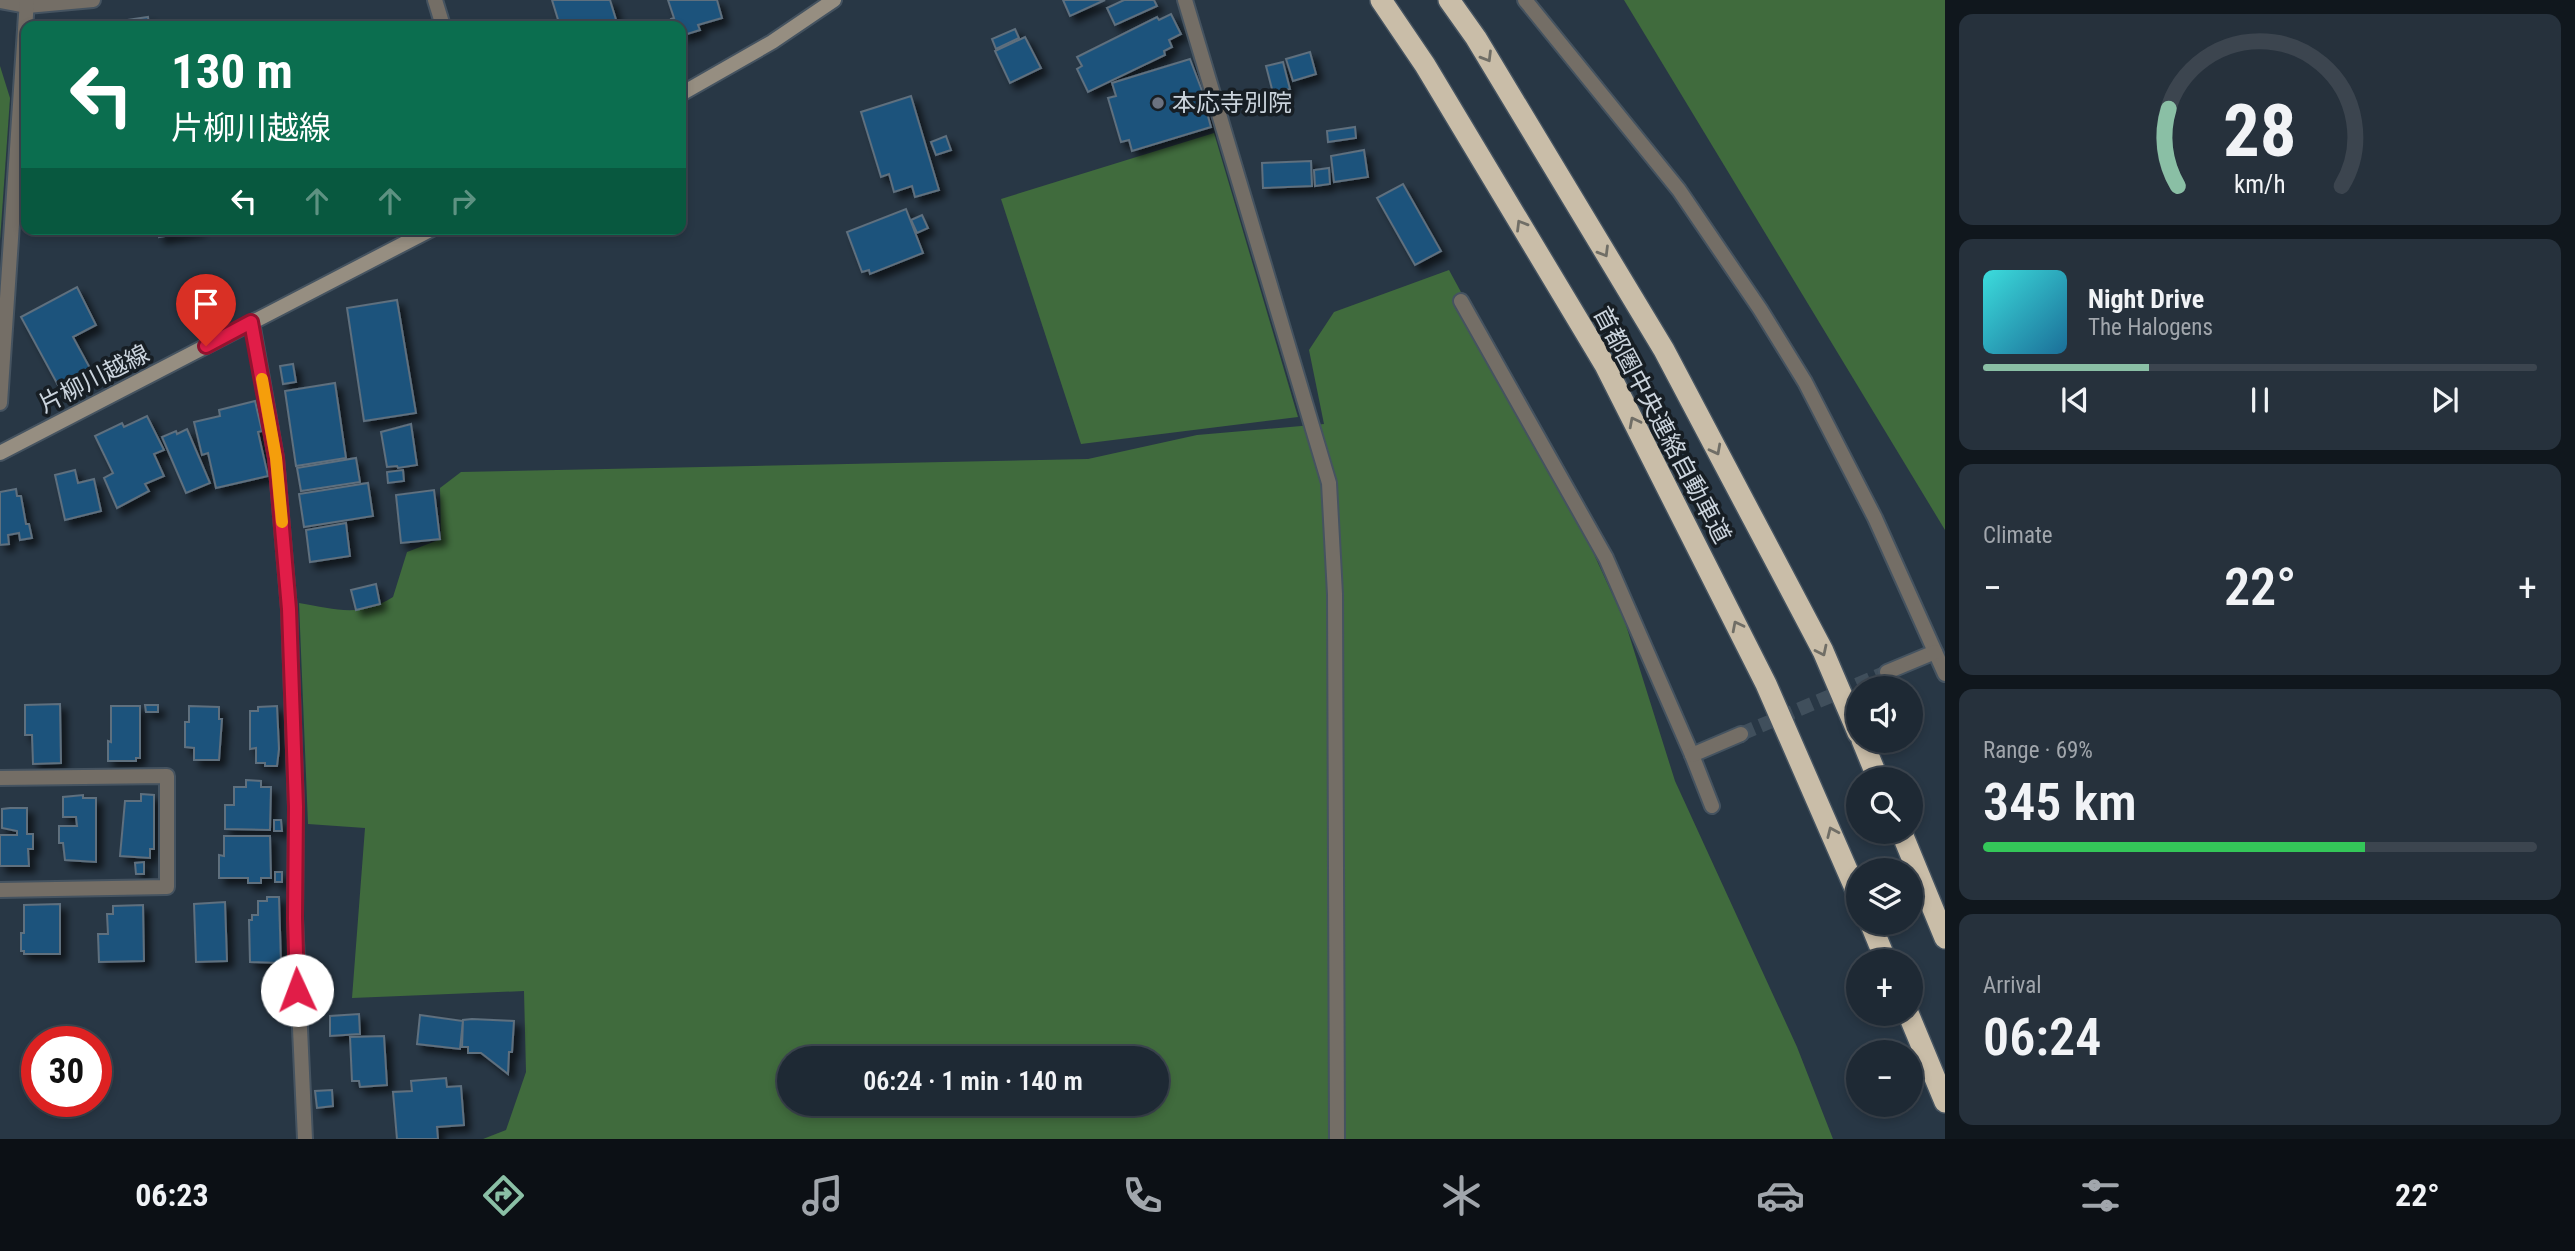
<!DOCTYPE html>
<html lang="en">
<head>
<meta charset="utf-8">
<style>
	:root { --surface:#1e2934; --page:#26313c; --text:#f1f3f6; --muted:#a1a6ac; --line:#3c454f; --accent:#8abfa5 }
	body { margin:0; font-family:"Roboto Condensed","Noto Sans JP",sans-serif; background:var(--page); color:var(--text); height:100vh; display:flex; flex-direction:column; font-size:26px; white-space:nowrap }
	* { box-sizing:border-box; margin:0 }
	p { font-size:23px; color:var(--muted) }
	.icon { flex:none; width:38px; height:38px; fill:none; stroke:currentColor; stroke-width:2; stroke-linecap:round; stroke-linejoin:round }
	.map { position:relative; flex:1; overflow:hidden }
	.details { display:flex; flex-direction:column; gap:14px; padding:14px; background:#10171d; width:630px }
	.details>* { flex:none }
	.top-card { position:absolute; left:21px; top:21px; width:665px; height:214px; border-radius:14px; box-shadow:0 4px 10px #0003,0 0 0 2px var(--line); background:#0b6e4f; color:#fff; overflow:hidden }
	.fabs { position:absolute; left:1846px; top:676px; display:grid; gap:14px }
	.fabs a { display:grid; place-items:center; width:77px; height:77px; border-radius:50%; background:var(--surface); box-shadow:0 4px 10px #0003,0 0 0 2px var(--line); font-size:35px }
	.speed { position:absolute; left:21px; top:1026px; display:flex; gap:14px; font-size:35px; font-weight:700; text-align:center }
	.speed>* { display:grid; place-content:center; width:91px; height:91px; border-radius:50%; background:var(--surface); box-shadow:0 4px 10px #0003,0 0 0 2px var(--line); line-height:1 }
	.speed .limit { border:10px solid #d22; background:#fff; color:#111 }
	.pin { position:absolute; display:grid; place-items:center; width:60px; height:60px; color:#fff; margin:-72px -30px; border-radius:50% 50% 50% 0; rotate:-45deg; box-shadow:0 0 7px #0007 }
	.pin .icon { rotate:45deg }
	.me { position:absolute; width:77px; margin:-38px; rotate:358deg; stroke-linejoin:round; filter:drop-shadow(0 0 5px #0008) }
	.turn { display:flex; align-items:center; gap:24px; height:147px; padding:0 35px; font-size:32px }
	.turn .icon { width:91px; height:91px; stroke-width:2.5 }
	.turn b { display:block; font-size:49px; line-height:60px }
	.lanes { display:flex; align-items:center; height:66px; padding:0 35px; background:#0003; justify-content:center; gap:35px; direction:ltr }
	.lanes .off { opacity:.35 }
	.big { font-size:52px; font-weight:600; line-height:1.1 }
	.details .card { flex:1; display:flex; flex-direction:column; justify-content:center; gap:10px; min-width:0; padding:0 24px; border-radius:14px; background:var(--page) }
	.details .dial { align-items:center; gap:0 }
	.dial svg { height:182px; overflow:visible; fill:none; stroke:var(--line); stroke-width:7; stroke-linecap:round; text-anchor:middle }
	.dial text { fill:var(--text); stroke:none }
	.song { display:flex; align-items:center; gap:21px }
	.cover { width:84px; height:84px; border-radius:10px; background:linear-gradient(135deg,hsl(180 70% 55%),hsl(200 70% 35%)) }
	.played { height:7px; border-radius:4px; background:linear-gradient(90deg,var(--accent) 30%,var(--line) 30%) }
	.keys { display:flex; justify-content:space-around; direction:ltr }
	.heat { display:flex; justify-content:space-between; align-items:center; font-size:38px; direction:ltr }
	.charge { height:10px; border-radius:5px; background:linear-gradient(90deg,#34c759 69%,var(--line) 0) }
	.trip { position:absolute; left:777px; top:1046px; width:392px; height:70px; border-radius:35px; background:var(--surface); box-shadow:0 4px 10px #0003,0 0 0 2px var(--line); font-weight:600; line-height:70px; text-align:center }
	.tab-bar { display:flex; height:112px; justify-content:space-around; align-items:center; background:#0c1015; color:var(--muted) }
	.tab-bar .icon { width:49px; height:49px }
	.tab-bar .on { color:var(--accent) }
	.tab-bar b { font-size:32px; color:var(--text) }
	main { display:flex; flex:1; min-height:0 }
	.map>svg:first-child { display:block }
</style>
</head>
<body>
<main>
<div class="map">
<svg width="1945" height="1139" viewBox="0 0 1945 1139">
	<defs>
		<filter id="shadow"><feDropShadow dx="6" dy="6" stdDeviation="3.5" flood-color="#0009"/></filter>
	</defs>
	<rect width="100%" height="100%" fill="#283745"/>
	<g fill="#406b3d" fill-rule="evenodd">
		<path d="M1624,0H1945V530Z"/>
		<path d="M0,66L10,98L0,241Z"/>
		<path d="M1214,133L1298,417L1081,444L1001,199Z"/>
		<path d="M1449,270L1544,445L1625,622L1675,781L1797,1047L1833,1139H483L506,1130L526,1072L524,991L352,998L365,828L308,824L299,603C336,609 359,618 393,597L407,552L441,539L440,488L461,472L1088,459L1197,435L1324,424L1309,350L1334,312ZM789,1059H1157V1104H789Z"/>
	</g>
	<g fill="#1f537b" stroke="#5e6f7e" stroke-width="2" filter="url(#shadow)">
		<path d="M552,0H610L618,26H560Z"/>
		<path d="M668,0H717L722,18L698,25L700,30L681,36V26H673L671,19L674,18Z"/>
		<path d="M1063,0H1105L1070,16Z"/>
		<path d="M1124,0H1154L1157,6L1115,25L1107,8Z"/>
		<path d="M1171,14L1181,34L1169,40L1172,47L1164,51L1165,55L1088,92L1077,69L1082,66L1077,57L1157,17L1159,20Z"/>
		<path d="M148,17L149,26H121L120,21Z"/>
		<rect x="53" y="23" width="37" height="3"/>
		<path d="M1015,29L1019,38L996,49L992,39Z"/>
		<path d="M1025,37L1041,68L1010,83L995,51Z"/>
		<path d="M1310,52L1316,74L1293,81L1286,59Z"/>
		<path d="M1190,59L1209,109H1206L1211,127L1132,151L1129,140L1121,142L1108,98L1116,96L1112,83Z"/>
		<path d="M1283,62L1290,89L1273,93L1266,66Z"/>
		<path d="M911,96L939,190L915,197L912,186L894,192L889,174L881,177L861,112Z"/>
		<path d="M1355,127L1356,138L1328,142L1327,131Z"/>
		<path d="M946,136L951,150L936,155L931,142Z"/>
		<path d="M1364,150L1368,177L1334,182L1331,156Z"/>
		<path d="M1311,161L1312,186L1263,188L1262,163Z"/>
		<path d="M1329,168L1330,184L1315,186L1314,170Z"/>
		<path d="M1403,184L1441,251L1415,265L1377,198Z"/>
		<path d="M906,209L923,253L870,274L869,270L862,272L847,232Z"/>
		<path d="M922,215L928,228L917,233L911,220Z"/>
		<path d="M158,229H199V230L159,237Z"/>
		<path d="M77,287L96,325L73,337L91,370L59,387L21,317Z"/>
		<path d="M397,300L416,413L364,421L347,308Z"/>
		<path d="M293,364L296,382L283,384L280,366Z"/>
		<path d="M335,383L346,458L296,466L285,391Z"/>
		<path d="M255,401L262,431L258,432L268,476L216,488L208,453L202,455L194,422L220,416L219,410Z"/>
		<path d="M147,416L164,450L154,454L164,476L145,484L149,491L117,508L104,478L113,473L95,436L122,423L124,427Z"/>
		<path d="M411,424L417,465L398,468L397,466L387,467L381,432Z"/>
		<path d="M187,429L210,483L186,493L162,437L176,431L177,434Z"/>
		<path d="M356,458L360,482L301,491L297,468Z"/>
		<path d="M75,470L78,483L94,479L101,511L65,520L55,475Z"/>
		<path d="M403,470L404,481L388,483L387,472Z"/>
		<path d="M368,483L373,516L304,527L299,494Z"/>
		<path d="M16,489L17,496H21L26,524H29L32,538L20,540L19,533L8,535L9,544L0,545V492Z"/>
		<path d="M434,490L440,539L401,543L396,495Z"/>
		<path d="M346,523L350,556L310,562L306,530Z"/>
		<path d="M376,584L380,604L356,610L351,590Z"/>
		<path d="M60,704L61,763L33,764L32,735H25V705Z"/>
		<path d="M145,705H158V712H146Z"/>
		<path d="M111,706H140V758H136V761H108V741L111,742Z"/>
		<path d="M189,706L219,707V719H222L219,760H194V748L185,747V722H189Z"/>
		<path d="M277,706L279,749L277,766H265V763H256V748L250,749V711H258V707Z"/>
		<path d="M246,780L261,781V787H271L270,830L225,829V805H234V787H246Z"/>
		<path d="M141,794L154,795V849H150V858L120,856L125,801H141Z"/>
		<path d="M83,795V798H96V862L65,860L63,843H59V826H77L76,817H63V797Z"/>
		<path d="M10,808H27V834H33V849H28L29,866H0V835H17V831L2,828V809Z"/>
		<path d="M274,820H281L282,831H274Z"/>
		<path d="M224,836H270L271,878H261V883H248V878H219V855L224,856Z"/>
		<path d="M144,862V874H136L135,863Z"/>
		<rect x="275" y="872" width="7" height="10"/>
		<path d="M267,897H279L281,963L250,962L249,920H252V915H258V901H267Z"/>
		<path d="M225,902L227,961L196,962L194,904Z"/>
		<path d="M60,904V954H24V951H21V933H24V905Z"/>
		<path d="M143,905L144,961L99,962L98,934H108L107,914H113V906Z"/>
		<path d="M359,1014L360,1034L330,1036V1016Z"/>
		<path d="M420,1015L463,1021L460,1049L417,1044Z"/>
		<path d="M472,1019L514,1021L512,1052H509L508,1074L481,1053H468V1047H462L463,1020Z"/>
		<path d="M384,1036L387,1085L360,1087L359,1081H352L350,1037Z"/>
		<path d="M446,1078L447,1087L461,1086L464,1125L437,1127L438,1139H397L393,1092L412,1091L411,1081Z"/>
		<path d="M332,1090L333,1106L317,1108L315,1091Z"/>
	</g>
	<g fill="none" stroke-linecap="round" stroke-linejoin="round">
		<path stroke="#404f5c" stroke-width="14" stroke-dasharray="14 7" stroke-linecap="butt" d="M1741,734L1887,672"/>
		<defs>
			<g id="street">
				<path d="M435,0L443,26"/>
				<path d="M1185,0L1329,483L1335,594L1337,1139"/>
				<path d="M1525,0L1679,190L1760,309L1805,382L1875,518L1945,674"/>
				<path d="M0,1L27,6L93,0"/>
				<path d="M1461,301L1606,558L1692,755L1712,806"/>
				<path d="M252,322L276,458L289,609L296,807L295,918L305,1139"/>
				<path d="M0,403L27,0"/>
				<path d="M1887,672L1935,652"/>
				<path d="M1692,755L1741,734"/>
				<path d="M0,778L167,776V887L0,890"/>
			</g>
			<g id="secondary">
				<path d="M681,94L772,42L834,0"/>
				<path d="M0,453L432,229"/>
			</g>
			<g id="highway">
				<path d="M1381,0L1425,65L1605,365L1766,684L1858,895"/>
				<path d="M1449,0L1476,38L1664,350L1823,651L1858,733"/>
				<path d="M1862,740L1878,779"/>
				<path d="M1901,831L1945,938"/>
				<path d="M1870,922L1886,961"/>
				<path d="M1908,1013L1945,1102"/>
			</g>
		</defs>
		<use href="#street" stroke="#455360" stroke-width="18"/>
		<use href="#secondary" stroke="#455360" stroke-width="18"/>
		<use href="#highway" stroke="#455360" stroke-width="24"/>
		<use href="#street" stroke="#746e66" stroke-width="14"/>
		<use href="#secondary" stroke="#968e81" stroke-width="14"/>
		<use href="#highway" stroke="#c9bda8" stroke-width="21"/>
	</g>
	<defs><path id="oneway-chevron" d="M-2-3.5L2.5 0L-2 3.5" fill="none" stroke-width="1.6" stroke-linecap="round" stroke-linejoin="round" transform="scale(1.75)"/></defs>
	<g stroke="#706e66">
		<use href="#oneway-chevron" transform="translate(1487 57) rotate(59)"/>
		<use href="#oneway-chevron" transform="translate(1521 225) rotate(-121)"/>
		<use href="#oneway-chevron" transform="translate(1604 252) rotate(59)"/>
		<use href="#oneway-chevron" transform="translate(1634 422) rotate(-117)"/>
		<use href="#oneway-chevron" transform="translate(1716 450) rotate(62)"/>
		<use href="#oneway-chevron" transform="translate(1737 626) rotate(-117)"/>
		<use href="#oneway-chevron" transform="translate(1822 651) rotate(64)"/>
		<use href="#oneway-chevron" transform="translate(1832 832) rotate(-114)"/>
	</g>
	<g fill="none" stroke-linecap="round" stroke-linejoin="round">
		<defs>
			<path id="route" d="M206,346L251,322L276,458L289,609L296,807L295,918L297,990"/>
		</defs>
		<use href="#route" stroke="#92132f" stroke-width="18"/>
		<use href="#route" stroke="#e11d48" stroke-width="12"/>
		<path stroke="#f59e0b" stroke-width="12" d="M262,379L276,458L282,522"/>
	</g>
	<circle fill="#6b7280" stroke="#171e24" stroke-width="2.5" cx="1158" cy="103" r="7"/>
	<g text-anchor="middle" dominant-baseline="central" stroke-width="7" stroke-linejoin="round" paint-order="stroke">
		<g font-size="24" fill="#cbd4dd" stroke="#171e24" text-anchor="start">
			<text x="1172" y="103">本応寺別院</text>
		</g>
		<g font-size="24" fill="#cbd4dd" stroke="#171e24">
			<text transform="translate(94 379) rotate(-27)">片柳川越線</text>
			<text transform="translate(1662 425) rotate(62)">首都圏中央連絡自動車道</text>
		</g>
	</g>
</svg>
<div class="fabs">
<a><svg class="icon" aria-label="sound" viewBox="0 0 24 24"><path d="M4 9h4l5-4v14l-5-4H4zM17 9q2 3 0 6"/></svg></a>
<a><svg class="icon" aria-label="search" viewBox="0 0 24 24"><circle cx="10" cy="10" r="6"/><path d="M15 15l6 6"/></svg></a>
<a><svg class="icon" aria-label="layers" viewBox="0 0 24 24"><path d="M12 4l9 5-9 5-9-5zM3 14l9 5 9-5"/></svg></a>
<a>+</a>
<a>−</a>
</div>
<div class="speed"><div class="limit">30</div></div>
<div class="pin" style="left:206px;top:346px;background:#d93025"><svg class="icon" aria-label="arrive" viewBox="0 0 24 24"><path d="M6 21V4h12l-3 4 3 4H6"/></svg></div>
<svg class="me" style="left:297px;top:990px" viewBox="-20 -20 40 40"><circle r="19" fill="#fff"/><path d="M0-13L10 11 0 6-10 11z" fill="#e11d48"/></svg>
<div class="trip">06:24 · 1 min · 140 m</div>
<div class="top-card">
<div class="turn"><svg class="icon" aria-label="left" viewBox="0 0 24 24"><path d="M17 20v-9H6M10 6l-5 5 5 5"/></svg><div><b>130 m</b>片柳川越線</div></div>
<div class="lanes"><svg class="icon" aria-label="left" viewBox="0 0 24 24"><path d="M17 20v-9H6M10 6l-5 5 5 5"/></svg><svg class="icon off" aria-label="ahead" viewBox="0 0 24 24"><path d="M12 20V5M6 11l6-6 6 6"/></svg><svg class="icon off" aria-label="ahead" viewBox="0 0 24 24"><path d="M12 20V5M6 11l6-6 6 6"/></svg><svg class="icon off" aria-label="right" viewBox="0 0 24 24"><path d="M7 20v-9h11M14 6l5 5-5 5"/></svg></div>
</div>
</div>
<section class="details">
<div class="card dial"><svg viewBox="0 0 100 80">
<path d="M14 69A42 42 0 1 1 86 69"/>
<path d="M14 69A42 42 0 0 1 10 35" stroke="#8abfa5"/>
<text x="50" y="56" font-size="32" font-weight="700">28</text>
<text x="50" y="72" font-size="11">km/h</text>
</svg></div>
<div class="card">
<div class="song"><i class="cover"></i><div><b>Night Drive</b><p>The Halogens</p></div></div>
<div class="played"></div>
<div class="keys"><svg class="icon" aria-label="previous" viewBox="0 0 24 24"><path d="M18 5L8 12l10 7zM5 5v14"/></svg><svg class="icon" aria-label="pause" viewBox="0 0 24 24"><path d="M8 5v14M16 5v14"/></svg><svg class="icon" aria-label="next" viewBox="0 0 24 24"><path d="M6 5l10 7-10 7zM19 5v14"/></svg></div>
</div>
<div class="card"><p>Climate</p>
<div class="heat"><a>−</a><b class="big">22°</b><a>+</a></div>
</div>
<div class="card"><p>Range · 69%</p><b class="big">345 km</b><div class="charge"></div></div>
<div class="card"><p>Arrival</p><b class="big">06:24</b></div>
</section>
</main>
<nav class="tab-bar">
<b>06:23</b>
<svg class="icon on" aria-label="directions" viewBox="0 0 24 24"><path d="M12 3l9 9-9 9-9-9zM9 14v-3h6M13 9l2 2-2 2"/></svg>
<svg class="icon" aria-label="music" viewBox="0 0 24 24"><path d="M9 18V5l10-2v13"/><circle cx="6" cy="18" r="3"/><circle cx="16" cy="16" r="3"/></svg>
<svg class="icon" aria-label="phone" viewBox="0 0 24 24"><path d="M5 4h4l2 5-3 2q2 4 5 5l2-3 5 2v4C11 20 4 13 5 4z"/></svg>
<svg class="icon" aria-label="climate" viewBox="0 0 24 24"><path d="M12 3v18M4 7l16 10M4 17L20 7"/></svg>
<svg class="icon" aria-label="car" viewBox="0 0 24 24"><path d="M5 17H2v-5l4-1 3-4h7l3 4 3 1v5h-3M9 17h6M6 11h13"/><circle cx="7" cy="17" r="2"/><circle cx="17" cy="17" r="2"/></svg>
<svg class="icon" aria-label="filters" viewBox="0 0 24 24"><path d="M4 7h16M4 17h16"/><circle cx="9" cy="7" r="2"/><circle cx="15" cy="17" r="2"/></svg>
<b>22°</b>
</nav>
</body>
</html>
